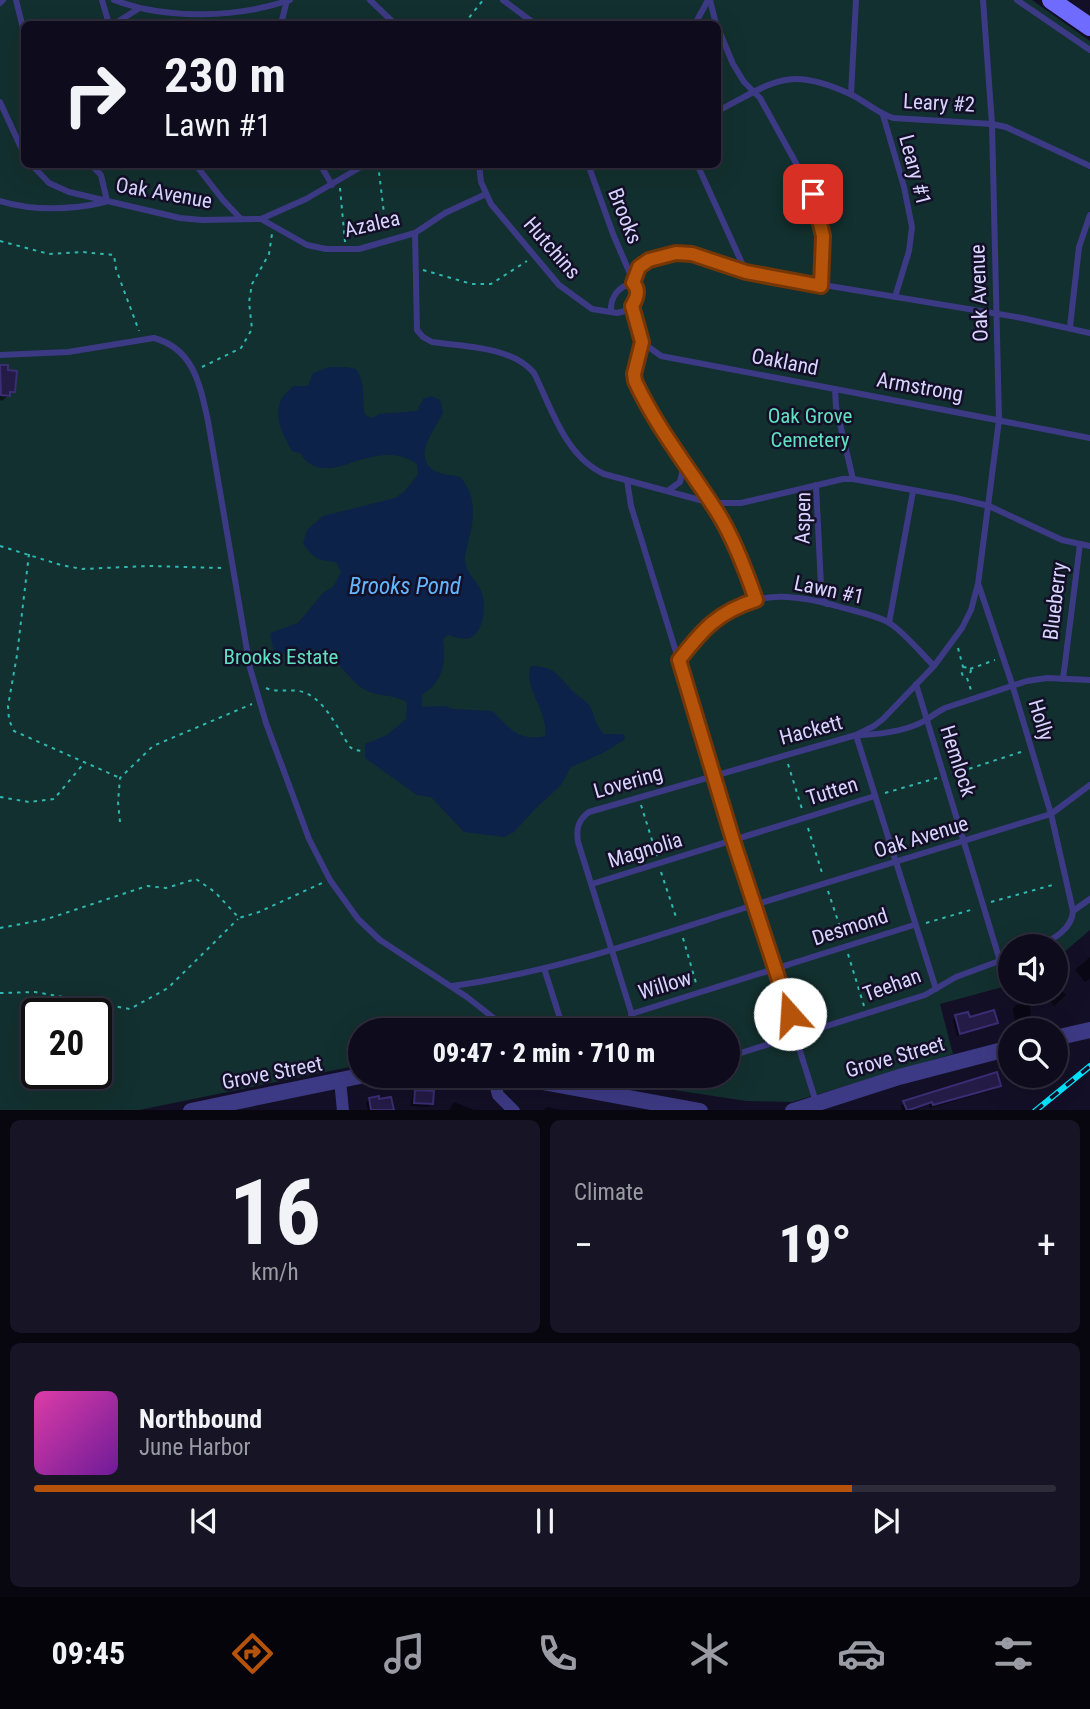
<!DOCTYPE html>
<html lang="en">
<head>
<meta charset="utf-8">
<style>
	:root { --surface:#0e0b1c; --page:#171425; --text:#f1f3f6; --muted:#9b9ba3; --line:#2e2b3b; --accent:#b45309 }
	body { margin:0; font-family:"Roboto Condensed",sans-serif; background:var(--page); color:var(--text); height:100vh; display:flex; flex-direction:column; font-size:26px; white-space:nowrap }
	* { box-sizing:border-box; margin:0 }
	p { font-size:23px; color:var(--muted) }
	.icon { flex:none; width:38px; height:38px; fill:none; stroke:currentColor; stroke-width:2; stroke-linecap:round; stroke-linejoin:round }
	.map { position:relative; height:1110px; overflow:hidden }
	.sheet { display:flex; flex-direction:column; gap:10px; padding:10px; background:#08060f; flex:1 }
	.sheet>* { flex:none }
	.guide { position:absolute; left:21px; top:21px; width:700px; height:147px; border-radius:10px; box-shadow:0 7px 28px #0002,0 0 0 2px var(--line); background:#0e0b1c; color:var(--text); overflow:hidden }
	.fabs { position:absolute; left:998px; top:934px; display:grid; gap:14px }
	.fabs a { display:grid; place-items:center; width:70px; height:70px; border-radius:50%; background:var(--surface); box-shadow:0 7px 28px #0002,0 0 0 2px var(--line); font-size:35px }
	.speed { position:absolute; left:21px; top:998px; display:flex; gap:14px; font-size:35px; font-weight:700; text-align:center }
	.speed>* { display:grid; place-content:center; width:91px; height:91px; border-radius:50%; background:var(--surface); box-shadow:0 7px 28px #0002,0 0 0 2px var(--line); line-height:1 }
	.speed .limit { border:4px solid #111; border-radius:10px; background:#fff; color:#111 }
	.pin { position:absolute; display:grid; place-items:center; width:60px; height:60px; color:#fff; margin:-30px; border-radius:14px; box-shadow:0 4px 10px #0006 }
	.me { position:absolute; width:77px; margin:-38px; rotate:341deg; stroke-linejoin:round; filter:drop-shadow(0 0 5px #0008) }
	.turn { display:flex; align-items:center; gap:24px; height:147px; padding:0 28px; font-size:32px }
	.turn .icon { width:91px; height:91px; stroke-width:2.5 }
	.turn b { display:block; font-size:49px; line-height:60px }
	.big { font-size:52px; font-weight:800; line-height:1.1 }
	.sheet .widget { flex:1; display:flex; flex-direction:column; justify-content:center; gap:10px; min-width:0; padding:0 24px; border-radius:10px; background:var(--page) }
	.sheet .dial { align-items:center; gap:0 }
	.dial b { font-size:91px; line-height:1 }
	.song { display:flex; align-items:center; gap:21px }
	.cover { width:84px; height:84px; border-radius:10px; background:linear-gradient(135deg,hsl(320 70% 55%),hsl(280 70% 35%)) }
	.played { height:7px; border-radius:4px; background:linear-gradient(90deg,var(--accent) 80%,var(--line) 80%) }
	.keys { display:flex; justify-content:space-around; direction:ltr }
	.heat { display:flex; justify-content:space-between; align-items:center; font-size:38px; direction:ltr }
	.sheet .tiles { flex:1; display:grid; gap:10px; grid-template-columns:1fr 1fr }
	.widget:last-child { grid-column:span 2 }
	.trip { position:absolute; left:348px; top:1018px; width:392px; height:70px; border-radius:35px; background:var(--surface); box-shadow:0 7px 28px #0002,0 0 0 2px var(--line); font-weight:800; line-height:70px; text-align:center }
	.dock { display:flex; height:112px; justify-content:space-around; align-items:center; background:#06040b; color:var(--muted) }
	.dock .icon { width:49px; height:49px }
	.dock .on { color:var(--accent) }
	.dock b { font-size:32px; color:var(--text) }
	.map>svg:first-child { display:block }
</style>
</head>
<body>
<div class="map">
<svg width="1090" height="1111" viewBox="0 0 1090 1111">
	<rect width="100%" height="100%" fill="#130f26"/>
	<path fill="#12302f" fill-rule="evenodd" d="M0,0H1032L1090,41V930L1055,960V947H1010V985L940,1004L953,1054L792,1102L746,1101L581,1076H728V1031H360V1065L139,1110L0,1111ZM24,24H718V164H24ZM37,1013H96V1073H37Z"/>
	<path fill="#0c2248" d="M330,367H347L356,369C367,385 361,398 365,415L372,418L379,414L417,411L423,399L431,396L440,400L443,412C436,429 409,459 437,472C444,475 452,475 460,477C476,494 475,516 469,538C468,546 465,552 465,560C466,573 474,578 480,588C487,601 485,631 470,638C464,640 455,637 448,635L443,639C446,662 444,681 422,695V707L445,706L453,709L492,711C511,728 516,742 545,736C549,711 522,687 531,666C557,665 560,680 576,694C580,698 586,700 589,705C596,716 594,724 604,734H622L625,736L624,740L603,753L571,767L561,785L533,811L514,832L504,837L464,832L431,797L417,795L365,758V744L387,735L406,719L407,702C394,694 378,697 365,690C349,680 340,661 323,653C309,646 291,657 274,652L270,633L298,623L324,592L333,587L341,572L336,562C317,560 315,559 303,544L307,530L323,516L395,498L405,491L418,474L417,464C373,433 327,495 300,453L292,451C284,437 273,417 281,400C283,395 290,390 293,386H308L313,373Z"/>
	<g fill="#0007">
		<path d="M0,366L7,367L14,391L2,401L0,400Z"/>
		<path d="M1090,957V979L1085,982L1075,970Z"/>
		<path d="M1059,986L1066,995L1054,1006L1046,996L1050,992H1055V988Z"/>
		<path d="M1029,1003L1031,1014L1028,1018L1015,1020L1013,1009L1016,1005Z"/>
		<path d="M956,1017L968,1019L996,1022L992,1026L957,1036L953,1020Z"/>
		<path d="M999,1086L996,1089L930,1108L929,1104L912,1111H902L901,1106L904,1103Z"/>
		<path d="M415,1092L432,1103L428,1107L411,1106L412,1095Z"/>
		<path d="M369,1099H390L392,1111H368L366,1103Z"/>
		<path d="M454,1102L474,1110V1111H449Z"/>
		<path d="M547,1107L568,1111H543Z"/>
	</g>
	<g fill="#241b47" stroke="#3b2d73" stroke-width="2">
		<path d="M0,365H8V370L17,371L15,392H10V396L1,395Z"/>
		<path d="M994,1010L998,1023L960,1034L955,1015L968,1012L970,1017Z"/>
		<path d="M997,1072L1001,1086L933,1105L932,1102L909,1110H907L903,1101Z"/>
		<path d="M415,1090L434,1091L433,1104L414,1103Z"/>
		<path d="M379,1096V1099L391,1097L394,1110H371L369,1098Z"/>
	</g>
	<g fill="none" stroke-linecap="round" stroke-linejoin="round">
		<g stroke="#2fb8b0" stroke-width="2" stroke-dasharray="3.5 5" stroke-linecap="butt">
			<path d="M464,24L483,0"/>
			<path d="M378,164L386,230"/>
			<path d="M340,188L345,242"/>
			<path d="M0,241L49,254L82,252L114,255L116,269L139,331"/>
			<path d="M423,270L472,284H491L527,261"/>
			<path d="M202,367L241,348L252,329L249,302L252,284L269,254L272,234"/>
			<path d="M0,546L61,565L82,569L149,566L223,568"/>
			<path d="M29,554L17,655L8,706L9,720L14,731L120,778"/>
			<path d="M958,648L963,667L961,671L963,676L967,678L971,690"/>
			<path d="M963,667L969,668L971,671L968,677"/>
			<path d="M970,669L995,660"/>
			<path d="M266,688C277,693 288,689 299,691C323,695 337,728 350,747L354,750L362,751"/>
			<path d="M788,764L802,809"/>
			<path d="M953,774L1024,751"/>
			<path d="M885,793L937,778"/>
			<path d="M0,797L29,802L54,799L85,762"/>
			<path d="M641,805L657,856"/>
			<path d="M120,822L118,802L120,778L153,746L252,704"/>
			<path d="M808,828L823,876"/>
			<path d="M661,872L677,920"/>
			<path d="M828,891L844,939"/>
			<path d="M991,902L1056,884"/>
			<path d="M926,923L974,909"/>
			<path d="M0,928L47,919L147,886L166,888L196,879L215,892L239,918L259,912L322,883"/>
			<path d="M683,938L696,983"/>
			<path d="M848,954L864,1006"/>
			<path d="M0,993L35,992L130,1009L168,988L238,919"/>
		</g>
		<g stroke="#3d3a85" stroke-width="6">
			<path d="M16,0L24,32"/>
			<path d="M102,0L109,24"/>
			<path d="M114,0C166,20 237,18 290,0"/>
			<path d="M370,0L395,24"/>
			<path d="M503,0L535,24"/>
			<path d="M710,0L716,24"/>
			<path d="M1017,0L1090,50"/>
			<path d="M0,3L3,0"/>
			<path d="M114,24L138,9"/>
			<path d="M281,24L287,0"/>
			<path d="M695,24L708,0"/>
			<path d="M718,28L733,64L744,82L760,98L813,194L823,236L821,286"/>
			<path d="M24,49V64"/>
			<path d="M851,94L856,0"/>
			<path d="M0,102L24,154"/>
			<path d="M718,111C774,82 787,65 850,94C865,101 877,113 893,118L992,124L1006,127L1090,166"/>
			<path d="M883,115L904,187L912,227L909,251L895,297"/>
			<path d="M31,164L49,183L69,192L180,218L202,220L261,219L306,199L366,164"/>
			<path d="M90,164L101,175L107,201"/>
			<path d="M195,164L223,200L241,219"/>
			<path d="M320,164L332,185"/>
			<path d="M479,164L481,182L491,204L559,285L592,309L617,313L625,311L632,306"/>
			<path d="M588,164L613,234L637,290L636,299L632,306L642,342"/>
			<path d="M697,164L746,272"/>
			<path d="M0,201C33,211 72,210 105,202"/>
			<path d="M261,219L307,245L326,249H359L415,233L445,213L486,194"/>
			<path d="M415,233L417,330L423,337L432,342C465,347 511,346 534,373C552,409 565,456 604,474L711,503H741L843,479H853L956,498L989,506L1062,540L1090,546"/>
			<path d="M633,283L639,267L648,260L676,253L692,254L746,272L1022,318L1090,333"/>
			<path d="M611,311C610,297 619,286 633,283"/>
			<path d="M1070,327L1079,247L1090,215"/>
			<path d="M642,342L661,356L835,389L836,407L853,479"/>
			<path d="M642,342L634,374L635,381C657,430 691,470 719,515C735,542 746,571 756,600"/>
			<path d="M0,355L68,352L154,338C194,349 200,385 208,421L250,668L266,723L309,839L330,880L358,919L380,940L467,997L500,1023L504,1031"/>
			<path d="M835,389L1090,438"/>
			<path d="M816,485L821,586L823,598L827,604"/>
			<path d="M669,490L680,482L684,464"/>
			<path d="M979,586L1012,684L1051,814L1073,911C1072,930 1052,940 1036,947"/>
			<path d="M889,623L913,491"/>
			<path d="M679,660C726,599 762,585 837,606C853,611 873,614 888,622C903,631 921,653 934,666"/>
			<path d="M1063,679L1080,544"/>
			<path d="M916,684L1000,961"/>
			<path d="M856,735L936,989"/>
			<path d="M861,735C881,734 909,730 926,720C932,716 937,712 945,708L1027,681L1047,678L1090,680"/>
			<path d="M592,884L875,796"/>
			<path d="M1073,911L1090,899"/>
			<path d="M544,968L564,1031"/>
			<path d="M452,986C555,972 655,936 754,905L631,506L627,480"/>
			<path d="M631,1014L914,925"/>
			<path d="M637,1031L578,842C576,829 578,820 589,812L856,735L874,726L883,719L934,666L962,628L971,610L978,584L999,420L992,124L983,0"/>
			<path d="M728,1057L925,995L956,977L1010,957"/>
			<path d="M816,1102L754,905L1051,814L1090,785"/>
		</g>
		<g stroke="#3d3a85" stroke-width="12">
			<path d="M493,1076L498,1095L514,1111"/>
			<path d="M340,1080L343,1111"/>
		</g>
		<g stroke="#3d3a85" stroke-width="16">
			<path d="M1055,1038L1090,1030"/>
			<path d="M510,1076L700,1111"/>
			<path d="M191,1111L360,1076"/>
			<path d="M793,1111L899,1077L1010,1048"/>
		</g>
		<path stroke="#6f6bff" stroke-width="18" d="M1051,0L1090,27"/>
		<defs>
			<path id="rail" d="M1035,1111L1090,1066"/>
		</defs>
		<use href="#rail" stroke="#00e5ff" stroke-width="6"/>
		<use href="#rail" stroke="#130f26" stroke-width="3.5" stroke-dasharray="10" stroke-linecap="butt"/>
	</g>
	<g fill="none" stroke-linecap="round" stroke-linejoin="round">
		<defs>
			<path id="route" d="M790,1014L733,840L679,660C703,629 718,612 756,600C746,571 735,541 719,515C691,470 657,429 635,381L634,374L642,342L632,306C637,298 640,290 633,283L639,267L649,260L676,253L692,254L746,272L821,286L823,236L813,194"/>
		</defs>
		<use href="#route" stroke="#753606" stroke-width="18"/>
		<use href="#route" stroke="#b45309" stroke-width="12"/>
	</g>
	<g text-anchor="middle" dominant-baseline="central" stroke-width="5" stroke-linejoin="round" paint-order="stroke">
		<g font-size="21" fill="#d9d4ff" stroke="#130f26">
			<text transform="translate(939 103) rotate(3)">Leary #2</text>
			<text transform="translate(915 170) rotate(75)">Leary #1</text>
			<text transform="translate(164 193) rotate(10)">Oak Avenue</text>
			<text transform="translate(625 216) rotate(68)">Brooks</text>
			<text transform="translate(372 224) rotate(-13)">Azalea</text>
			<text transform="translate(552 248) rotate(49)">Hutchins</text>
			<text transform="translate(979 293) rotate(-92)">Oak Avenue</text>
			<text transform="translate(785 362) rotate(11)">Oakland</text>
			<text transform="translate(920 387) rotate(10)">Armstrong</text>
			<text transform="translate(803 518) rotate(-89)">Aspen</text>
			<text transform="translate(829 590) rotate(12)">Lawn #1</text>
			<text transform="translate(1055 601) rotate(-83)">Blueberry</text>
			<text transform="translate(1041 720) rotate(73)">Holly</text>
			<text transform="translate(811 730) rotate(-15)">Hackett</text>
			<text transform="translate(958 761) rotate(72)">Hemlock</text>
			<text transform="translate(628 782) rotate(-16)">Lovering</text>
			<text transform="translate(832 791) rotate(-17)">Tutten</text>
			<text transform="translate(921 837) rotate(-17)">Oak Avenue</text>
			<text transform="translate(645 850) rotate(-17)">Magnolia</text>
			<text transform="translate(850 927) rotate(-18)">Desmond</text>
			<text transform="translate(665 985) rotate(-17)">Willow</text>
			<text transform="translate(892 985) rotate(-20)">Teehan</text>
			<text transform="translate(895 1057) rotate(-16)">Grove Street</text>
			<text transform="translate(272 1073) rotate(-11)">Grove Street</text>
		</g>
		<g font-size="21" fill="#5fe0c0" stroke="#130f26">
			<text x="810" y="416">Oak Grove<tspan x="810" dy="24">Cemetery</tspan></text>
			<text x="281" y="657">Brooks Estate</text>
		</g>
		<g font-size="23" font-style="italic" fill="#62b6ff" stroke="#130f26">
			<text x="405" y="586">Brooks Pond</text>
		</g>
	</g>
</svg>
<div class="fabs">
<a><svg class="icon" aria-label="sound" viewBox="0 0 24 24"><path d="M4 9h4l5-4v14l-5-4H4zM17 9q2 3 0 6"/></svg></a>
<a><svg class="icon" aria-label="search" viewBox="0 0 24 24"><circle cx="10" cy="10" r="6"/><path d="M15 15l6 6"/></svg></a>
</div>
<div class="speed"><div class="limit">20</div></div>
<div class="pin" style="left:813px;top:194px;background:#d93025"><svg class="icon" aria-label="arrive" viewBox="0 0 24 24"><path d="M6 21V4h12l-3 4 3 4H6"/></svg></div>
<svg class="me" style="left:790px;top:1014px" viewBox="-20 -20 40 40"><circle r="19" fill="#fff"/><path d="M0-13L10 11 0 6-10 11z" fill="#b45309"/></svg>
<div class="trip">09:47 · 2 min · 710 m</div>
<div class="guide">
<div class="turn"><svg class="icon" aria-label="right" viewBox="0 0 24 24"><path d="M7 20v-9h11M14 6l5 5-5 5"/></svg><div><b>230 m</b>Lawn #1</div></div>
</div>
</div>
<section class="sheet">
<div class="tiles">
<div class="widget dial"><b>16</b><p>km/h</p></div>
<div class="widget"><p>Climate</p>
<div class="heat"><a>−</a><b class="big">19°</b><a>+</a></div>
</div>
<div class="widget">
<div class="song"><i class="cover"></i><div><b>Northbound</b><p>June Harbor</p></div></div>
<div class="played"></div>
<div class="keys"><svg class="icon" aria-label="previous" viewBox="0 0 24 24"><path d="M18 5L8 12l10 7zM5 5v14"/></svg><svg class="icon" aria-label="pause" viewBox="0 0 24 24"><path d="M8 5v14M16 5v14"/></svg><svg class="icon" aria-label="next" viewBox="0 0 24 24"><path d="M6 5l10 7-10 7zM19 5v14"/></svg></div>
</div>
</div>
</section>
<nav class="dock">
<b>09:45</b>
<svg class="icon on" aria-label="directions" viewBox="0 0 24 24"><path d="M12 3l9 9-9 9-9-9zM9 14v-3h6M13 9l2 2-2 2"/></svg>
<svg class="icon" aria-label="music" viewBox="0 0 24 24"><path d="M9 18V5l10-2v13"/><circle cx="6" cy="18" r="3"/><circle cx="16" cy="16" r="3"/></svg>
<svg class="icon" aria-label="phone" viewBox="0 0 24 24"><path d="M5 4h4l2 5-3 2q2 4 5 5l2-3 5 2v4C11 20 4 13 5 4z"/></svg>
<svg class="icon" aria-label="climate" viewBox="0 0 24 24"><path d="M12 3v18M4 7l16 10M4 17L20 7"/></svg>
<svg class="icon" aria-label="car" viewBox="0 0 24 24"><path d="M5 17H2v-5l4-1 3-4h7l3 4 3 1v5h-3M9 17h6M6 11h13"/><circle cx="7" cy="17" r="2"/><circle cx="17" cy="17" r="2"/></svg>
<svg class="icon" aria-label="filters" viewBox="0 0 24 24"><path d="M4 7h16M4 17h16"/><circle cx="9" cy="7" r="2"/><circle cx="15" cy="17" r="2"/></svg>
</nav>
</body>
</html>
